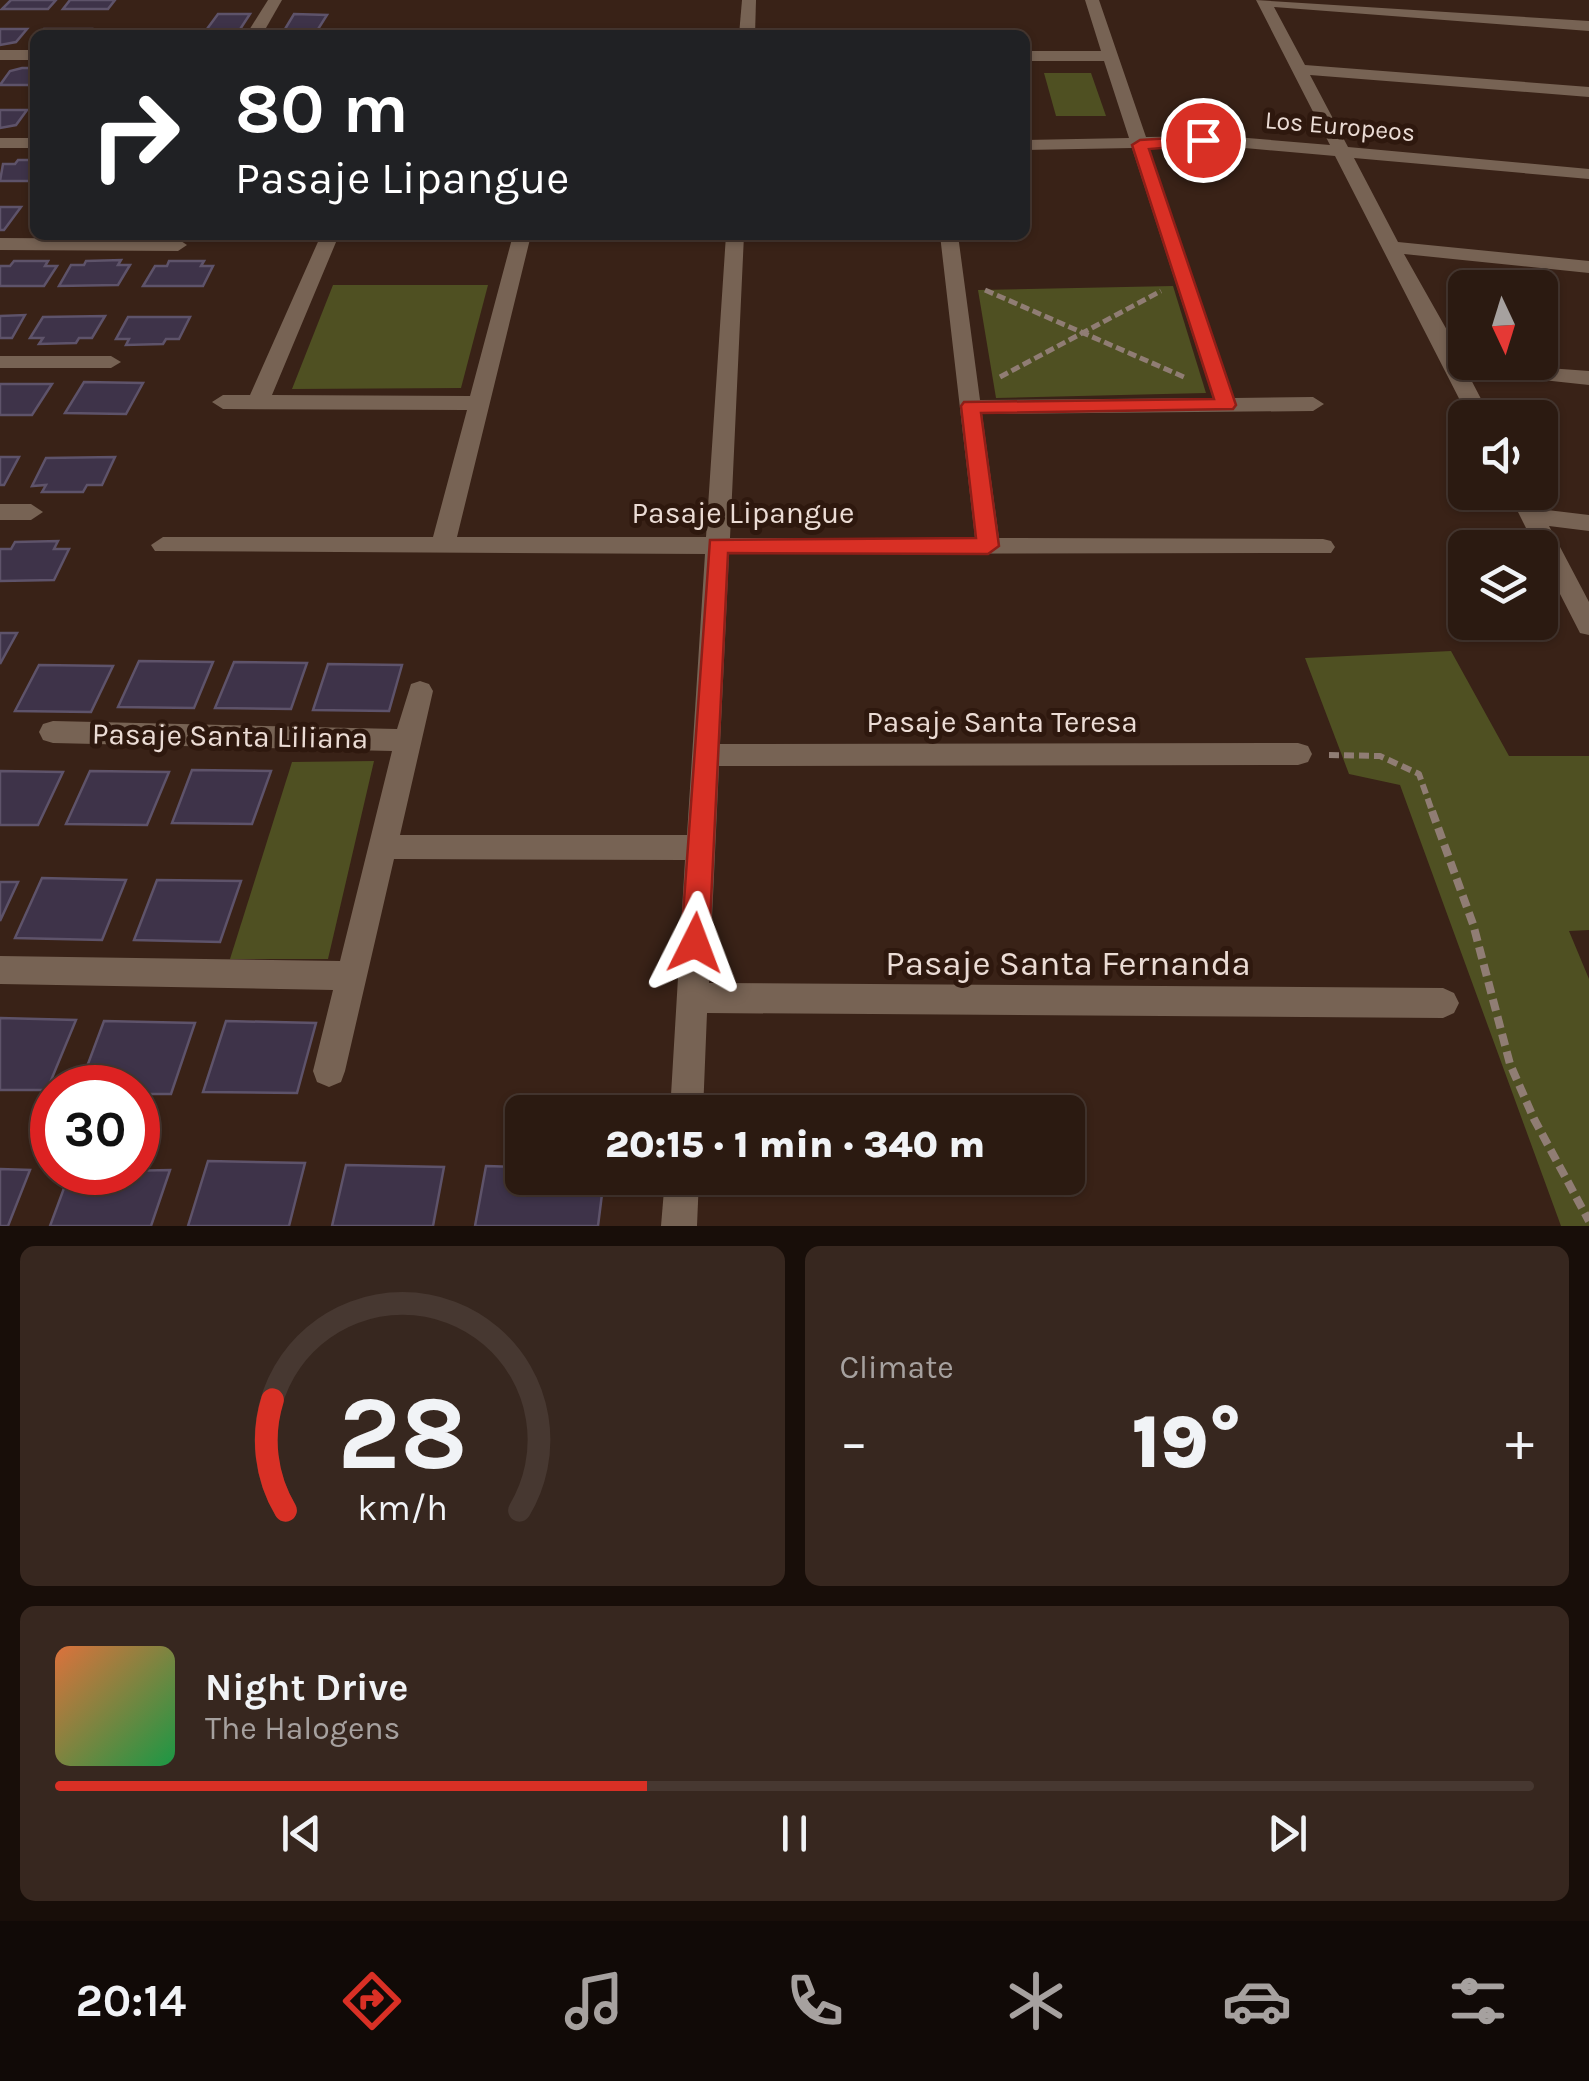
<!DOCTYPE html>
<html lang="en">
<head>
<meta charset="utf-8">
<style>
	:root { --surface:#2b1a11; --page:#37271f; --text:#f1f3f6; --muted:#a6a19f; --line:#473831; --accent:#d93025 }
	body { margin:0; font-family:Karla,sans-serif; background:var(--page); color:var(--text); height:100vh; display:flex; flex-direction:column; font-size:38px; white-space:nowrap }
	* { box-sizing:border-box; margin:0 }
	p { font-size:32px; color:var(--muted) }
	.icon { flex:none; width:55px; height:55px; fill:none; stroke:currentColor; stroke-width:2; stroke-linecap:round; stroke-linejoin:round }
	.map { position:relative; height:1226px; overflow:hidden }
	.side { display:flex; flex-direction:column; gap:20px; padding:20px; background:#180e09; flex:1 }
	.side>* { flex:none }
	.top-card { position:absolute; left:30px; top:30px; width:1000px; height:210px; border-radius:15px; box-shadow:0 2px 8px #0004,0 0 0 2px var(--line); background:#202124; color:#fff; overflow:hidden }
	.needle { width:65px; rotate:176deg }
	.controls { position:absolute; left:1448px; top:270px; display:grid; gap:20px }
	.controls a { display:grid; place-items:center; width:110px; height:110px; border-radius:15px; background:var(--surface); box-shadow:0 2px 8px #0004,0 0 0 2px var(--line); font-size:50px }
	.speed { position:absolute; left:30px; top:1065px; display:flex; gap:20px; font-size:50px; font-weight:700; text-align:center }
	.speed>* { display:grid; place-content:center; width:130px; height:130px; border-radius:50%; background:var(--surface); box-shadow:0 2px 8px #0004,0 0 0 2px var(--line); line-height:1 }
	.speed .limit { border:15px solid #d22; background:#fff; color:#111 }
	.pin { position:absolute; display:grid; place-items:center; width:85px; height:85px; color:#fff; margin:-42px; border:5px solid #fff; border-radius:50%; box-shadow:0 2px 10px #0007 }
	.me { position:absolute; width:110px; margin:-55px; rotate:3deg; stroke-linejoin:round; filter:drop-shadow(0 0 8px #0008) }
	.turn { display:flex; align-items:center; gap:35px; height:210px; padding:0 40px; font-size:45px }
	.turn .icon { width:130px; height:130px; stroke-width:2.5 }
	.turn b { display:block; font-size:70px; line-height:85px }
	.big { font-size:75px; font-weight:800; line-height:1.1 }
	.side .card { flex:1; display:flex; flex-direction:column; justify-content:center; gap:15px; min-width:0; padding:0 35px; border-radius:15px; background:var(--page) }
	.side .dial { align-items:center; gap:0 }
	.dial svg { height:260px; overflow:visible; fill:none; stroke:var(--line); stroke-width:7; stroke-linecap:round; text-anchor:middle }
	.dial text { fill:var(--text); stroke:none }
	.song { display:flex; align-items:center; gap:30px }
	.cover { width:120px; height:120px; border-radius:15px; background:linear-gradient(135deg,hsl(20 70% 55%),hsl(140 70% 35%)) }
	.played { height:10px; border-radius:5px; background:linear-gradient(90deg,var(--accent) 40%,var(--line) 40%) }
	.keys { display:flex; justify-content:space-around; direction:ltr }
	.heat { display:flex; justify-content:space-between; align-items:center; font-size:55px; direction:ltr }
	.side .tiles { flex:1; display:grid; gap:20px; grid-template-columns:1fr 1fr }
	.card:last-child { grid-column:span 2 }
	.trip { position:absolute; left:505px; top:1095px; width:580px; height:100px; border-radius:15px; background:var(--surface); box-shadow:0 2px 8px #0004,0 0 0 2px var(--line); font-weight:800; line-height:100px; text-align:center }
	.dock { display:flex; height:160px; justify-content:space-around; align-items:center; background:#110a07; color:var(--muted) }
	.dock .icon { width:70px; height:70px }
	.dock .current { color:var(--accent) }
	.dock b { font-size:45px; color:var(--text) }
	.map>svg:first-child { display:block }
</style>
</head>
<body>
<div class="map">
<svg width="1589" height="1226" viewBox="0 0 1589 1226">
	<rect width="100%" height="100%" fill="#392217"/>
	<g fill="#4f5022">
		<path d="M1044,73H1091L1106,116H1056Z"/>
		<path d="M333,285H488L461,388L292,389Z"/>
		<path d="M1173,286L1206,393L996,398L978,290Z"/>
		<path d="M1451,651L1509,756H1589V930L1569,931L1589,979V1226H1561L1400,785L1349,774L1305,658Z"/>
		<path d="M374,761L328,959H230L292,762Z"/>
	</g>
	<g fill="#3e3349" stroke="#5e536a" stroke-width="2.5">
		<path d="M11,0H56L48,9H2Z"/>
		<path d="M70,0H115L108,9H63Z"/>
		<path d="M218,14H250L237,34L204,33Z"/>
		<path d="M294,14L327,15L315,34H282Z"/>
		<path d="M0,29H27L16,42L0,45Z"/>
		<path d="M44,29H91L86,35H40Z"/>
		<path d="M22,68H35V85H0L10,71Z"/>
		<path d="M0,110H27L16,125L0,128Z"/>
		<path d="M18,160H35V181H0L3,164H15Z"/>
		<path d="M0,207H21L4,230H0Z"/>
		<path d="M121,260L118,265H130L118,285L59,286L71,265H84L86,261Z"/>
		<path d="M14,261H48L45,266H57L44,286H0V266H10Z"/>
		<path d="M169,261H204L201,266H213L203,286H143L155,266H167Z"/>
		<path d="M25,315L12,338H0V316Z"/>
		<path d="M105,316L92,338H79L76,343L39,344L43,338H30L43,317Z"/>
		<path d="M128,317H190L179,339H166L163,344L126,345L129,339H116Z"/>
		<path d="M84,382L143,383L126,414L65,413Z"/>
		<path d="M0,384H52L32,415H0Z"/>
		<path d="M0,457H19L4,485H0Z"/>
		<path d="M115,457L102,485H87L83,492H42L46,485L32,486L46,458Z"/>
		<path d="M58,541L54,549H69L54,580L0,581V549H11L15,542Z"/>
		<path d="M0,633H17L0,664Z"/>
		<path d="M139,661L213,662L194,708L118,707Z"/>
		<path d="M234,662L307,663L291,709L215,708Z"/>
		<path d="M328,664L402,665L389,711L313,710Z"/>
		<path d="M39,665L113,666L91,712L15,711Z"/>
		<path d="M192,770L271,771L252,824L172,823Z"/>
		<path d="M0,771L63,772L38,825H0Z"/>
		<path d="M90,771L169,772L147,825L66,824Z"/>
		<path d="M42,878L126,880L102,940L15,938Z"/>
		<path d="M157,880L241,881L220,942L134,940Z"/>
		<path d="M0,882H18L0,921Z"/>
		<path d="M0,1018L76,1020L47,1090H0Z"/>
		<path d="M104,1021L195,1023L171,1094H138V1088H79Z"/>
		<path d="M226,1021L316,1023L297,1093L203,1092Z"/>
		<path d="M208,1161L305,1163L289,1226H188Z"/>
		<path d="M346,1165L444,1167L433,1226H332Z"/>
		<path d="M486,1166L522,1167V1178H604L598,1226H475Z"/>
		<path d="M0,1169L30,1170L8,1226H0Z"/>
		<path d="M170,1170L151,1226H50L70,1172Z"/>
	</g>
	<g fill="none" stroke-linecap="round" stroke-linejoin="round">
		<g stroke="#907d74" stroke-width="5" stroke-dasharray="9 4" stroke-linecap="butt">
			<path d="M985,290L1184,377"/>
			<path d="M1000,377L1161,291"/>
		</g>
		<path stroke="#907d74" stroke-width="6" stroke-dasharray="10 5" stroke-linecap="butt" d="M1329,755L1380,756L1419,774L1433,814"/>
		<path stroke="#907d74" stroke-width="8" stroke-dasharray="12 6" stroke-linecap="butt" d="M1432,811L1473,924L1510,1064L1534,1119L1589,1221"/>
		<g fill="#776354" fill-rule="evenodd">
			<path d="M268,0H282L262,35H246Z"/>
			<path d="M742,0H756L755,35H739Z"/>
			<path d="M1085,0H1099L1146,137L1223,136L1330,145L1256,0L1589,21V31L1274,7L1305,65L1589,87V97L1310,75L1348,147L1589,169V179L1354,158L1398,242L1589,261V273L1404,254L1465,362L1589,371V385L1467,372L1491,418H1469L1335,156L1223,146L1149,148L1234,398L1313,397L1324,404L1313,411L982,414L999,538L1323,539L1331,541L1335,547L1331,553L729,554L720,744L1298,743L1308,746L1312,754L1308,762L1298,765L719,766L709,983L1443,988L1454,993L1459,1003L1454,1013L1443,1018L707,1013L703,1112H670L685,860L394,859L345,1071L341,1082L329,1087L317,1082L313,1071L333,990L0,984V956L340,961L392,751L53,743L43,740L39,732L43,724L53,721L397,729L411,684L420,681L429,684L433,691L400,835H687L705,554L155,551L151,545L163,537H433L467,410L223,409L212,402L223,395H250L321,235H339L272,395L470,396L513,235H531L457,537H706L726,235H744L730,538H975L940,235H958L980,400L1213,398L1132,148L1025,150V140L1129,138L1104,61H1025V51H1101Z"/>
			<rect x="0" y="50" width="35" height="10"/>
			<rect x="0" y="138" width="35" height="10"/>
			<path d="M0,238L178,239L187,245L178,251L0,250Z"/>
			<path d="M0,356H111L121,362L111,368H0Z"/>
			<path d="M1508,492H1531L1539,509L1589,515V531L1549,526L1589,602V635L1580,633L1540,555V548H1536Z"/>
			<path d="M0,504H31L43,512L31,520H0Z"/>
			<path d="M665,1178H699L697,1226H661Z"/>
		</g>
	</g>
	<path fill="#d93025" stroke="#8d1f18" stroke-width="2.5" d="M1203,136L1211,140L1208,144L1149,149L1236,405L1233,409L981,413L999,546L988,554L728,553L709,943L705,952L695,956L685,952L681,943L710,540L976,538L961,406L964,402L1214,399L1132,145L1140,140Z"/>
	<g text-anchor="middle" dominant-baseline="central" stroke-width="10" stroke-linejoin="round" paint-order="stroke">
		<g font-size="25" fill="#ebdcd5" stroke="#2e180e">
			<text transform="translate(1340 126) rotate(5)">Los Europeos</text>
		</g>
		<g font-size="30" fill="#ebdcd5" stroke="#2e180e">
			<text x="743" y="513">Pasaje Lipangue</text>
			<text x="1002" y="722">Pasaje Santa Teresa</text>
			<text transform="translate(230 736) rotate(1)">Pasaje Santa Liliana</text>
		</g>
		<g font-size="35" fill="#ebdcd5" stroke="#2e180e">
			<text x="1068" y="963">Pasaje Santa Fernanda</text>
		</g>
	</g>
</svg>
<div class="controls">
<a><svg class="needle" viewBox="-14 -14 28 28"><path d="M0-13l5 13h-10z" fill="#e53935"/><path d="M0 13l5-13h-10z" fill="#a6a19f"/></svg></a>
<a><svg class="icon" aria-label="sound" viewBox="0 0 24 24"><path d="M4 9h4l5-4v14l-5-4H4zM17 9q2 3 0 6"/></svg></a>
<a><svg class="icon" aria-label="layers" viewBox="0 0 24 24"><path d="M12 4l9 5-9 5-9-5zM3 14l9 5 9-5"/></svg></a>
</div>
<div class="speed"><div class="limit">30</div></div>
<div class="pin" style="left:1203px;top:140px;background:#d93025"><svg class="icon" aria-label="arrive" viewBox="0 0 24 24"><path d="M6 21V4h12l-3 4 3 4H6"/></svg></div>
<svg class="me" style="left:695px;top:943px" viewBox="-20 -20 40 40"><path d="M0-17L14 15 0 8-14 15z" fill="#d93025" stroke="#fff" stroke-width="4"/></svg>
<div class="trip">20:15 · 1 min · 340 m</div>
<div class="top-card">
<div class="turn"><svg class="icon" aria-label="right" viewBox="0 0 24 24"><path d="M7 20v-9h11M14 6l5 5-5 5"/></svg><div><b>80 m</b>Pasaje Lipangue</div></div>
</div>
</div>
<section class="side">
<div class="tiles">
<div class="card dial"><svg viewBox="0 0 100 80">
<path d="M14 69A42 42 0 1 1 86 69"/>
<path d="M14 69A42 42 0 0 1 10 35" stroke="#d93025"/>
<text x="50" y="56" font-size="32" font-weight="700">28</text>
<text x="50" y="72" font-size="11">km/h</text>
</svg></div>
<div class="card"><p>Climate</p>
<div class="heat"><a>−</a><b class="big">19°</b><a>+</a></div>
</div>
<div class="card">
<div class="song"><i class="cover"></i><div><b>Night Drive</b><p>The Halogens</p></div></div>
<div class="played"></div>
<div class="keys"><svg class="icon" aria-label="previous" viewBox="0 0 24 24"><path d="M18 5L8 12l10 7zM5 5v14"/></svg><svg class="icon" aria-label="pause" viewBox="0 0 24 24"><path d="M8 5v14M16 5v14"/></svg><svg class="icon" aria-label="next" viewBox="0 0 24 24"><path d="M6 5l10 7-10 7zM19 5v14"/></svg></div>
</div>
</div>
</section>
<nav class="dock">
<b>20:14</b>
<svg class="icon current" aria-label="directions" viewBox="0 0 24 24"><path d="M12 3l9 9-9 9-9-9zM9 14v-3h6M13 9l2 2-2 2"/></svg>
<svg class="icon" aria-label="music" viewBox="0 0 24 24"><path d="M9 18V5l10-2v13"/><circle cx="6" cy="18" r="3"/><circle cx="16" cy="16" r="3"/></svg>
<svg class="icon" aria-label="phone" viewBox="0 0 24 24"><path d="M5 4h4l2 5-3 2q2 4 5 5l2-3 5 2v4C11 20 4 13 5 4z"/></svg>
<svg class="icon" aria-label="climate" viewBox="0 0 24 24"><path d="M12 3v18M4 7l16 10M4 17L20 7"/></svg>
<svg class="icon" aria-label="car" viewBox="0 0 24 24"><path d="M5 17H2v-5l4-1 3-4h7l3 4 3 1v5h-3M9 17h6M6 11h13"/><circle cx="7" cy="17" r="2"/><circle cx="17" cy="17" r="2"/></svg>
<svg class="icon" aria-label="filters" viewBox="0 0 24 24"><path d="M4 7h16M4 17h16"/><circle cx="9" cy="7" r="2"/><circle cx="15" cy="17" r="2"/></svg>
</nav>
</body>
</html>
